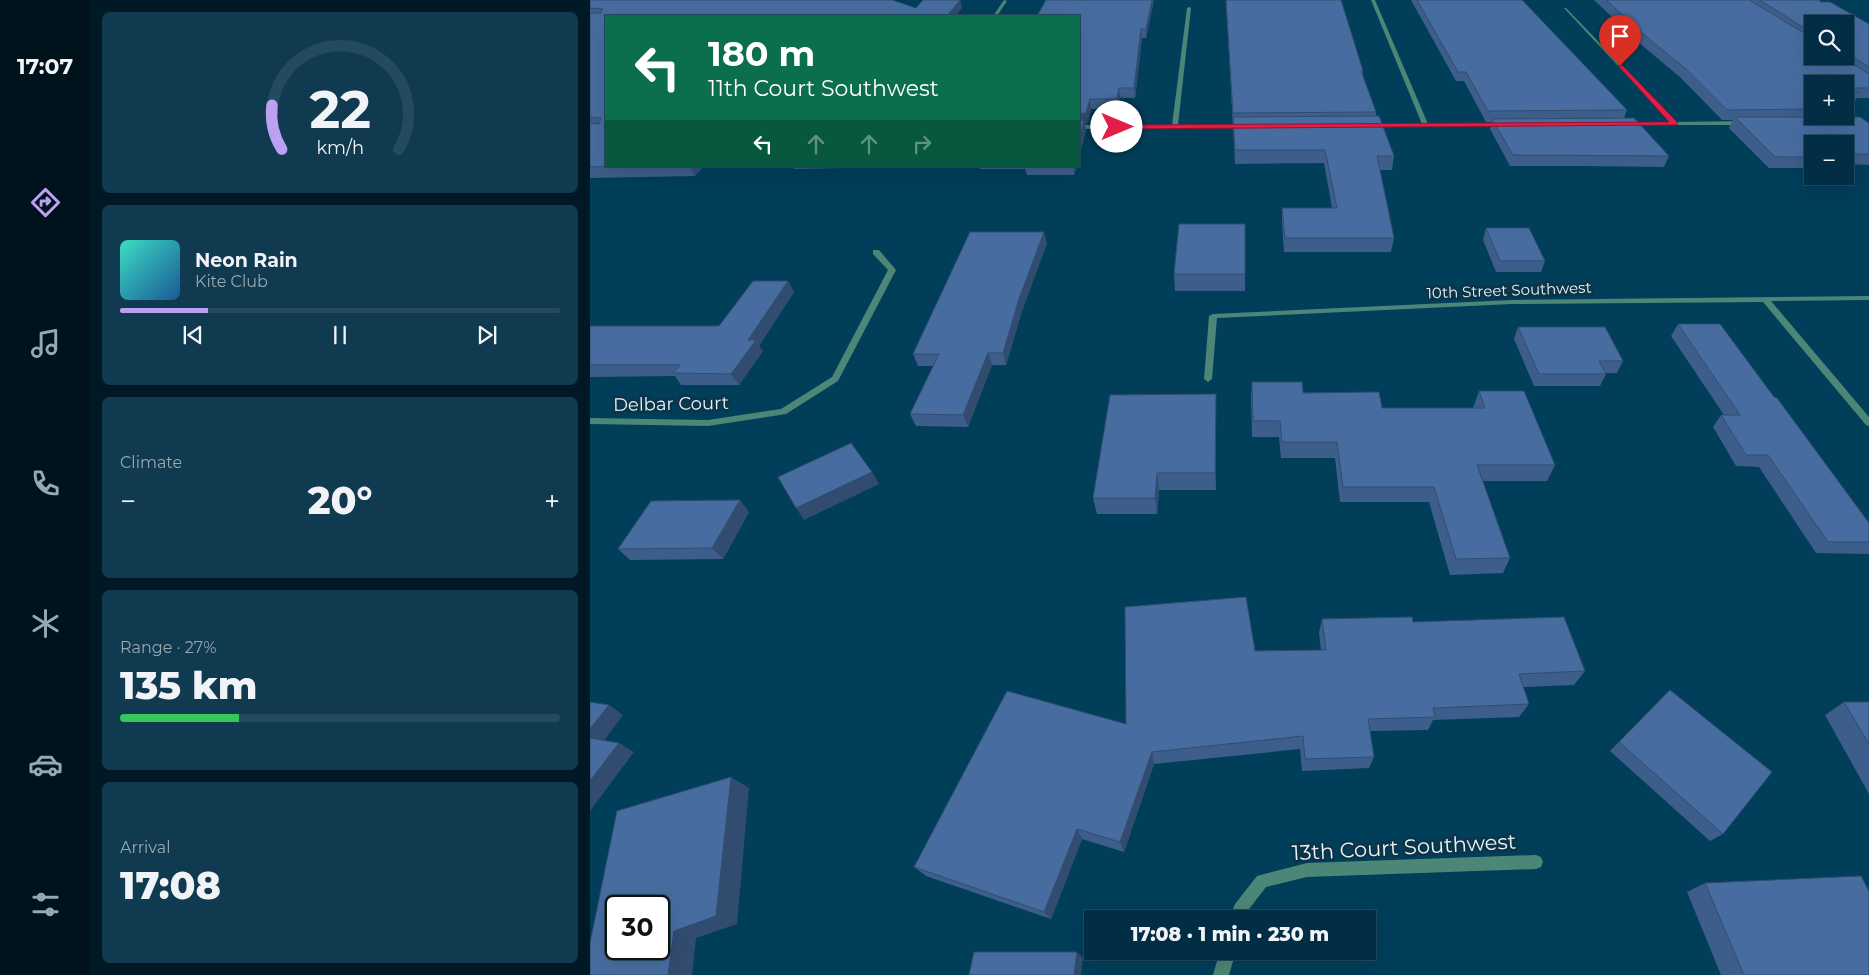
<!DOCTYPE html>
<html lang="en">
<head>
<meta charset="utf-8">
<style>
	:root { --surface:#012e44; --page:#0f3a4f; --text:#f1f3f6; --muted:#96a8b2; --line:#234a5d; --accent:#bca0f2 }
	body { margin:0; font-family:Montserrat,sans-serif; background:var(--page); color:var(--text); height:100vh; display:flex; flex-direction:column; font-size:19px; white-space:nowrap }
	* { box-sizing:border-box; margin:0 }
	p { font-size:16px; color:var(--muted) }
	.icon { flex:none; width:28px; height:28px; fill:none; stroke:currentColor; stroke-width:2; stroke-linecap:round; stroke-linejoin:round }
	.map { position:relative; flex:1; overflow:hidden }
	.panel { display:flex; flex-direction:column; gap:12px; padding:12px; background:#011925; width:500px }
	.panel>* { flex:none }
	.banner { position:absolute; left:15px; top:15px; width:475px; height:152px; border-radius:0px; box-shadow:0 5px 20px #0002,0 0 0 1px var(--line); background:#0b6e4f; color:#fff; overflow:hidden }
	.controls { position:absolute; left:1214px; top:15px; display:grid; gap:10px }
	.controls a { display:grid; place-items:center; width:50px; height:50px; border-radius:0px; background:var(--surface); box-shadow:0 5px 20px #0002,0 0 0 1px var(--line); font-size:25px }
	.speed { position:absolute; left:15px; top:895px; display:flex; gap:10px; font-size:25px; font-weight:700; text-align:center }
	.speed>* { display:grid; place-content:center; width:65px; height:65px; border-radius:50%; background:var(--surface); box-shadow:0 5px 20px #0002,0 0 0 1px var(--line); line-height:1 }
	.speed .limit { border:2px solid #111; border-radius:8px; background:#fff; color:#111 }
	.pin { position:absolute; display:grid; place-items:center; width:42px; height:42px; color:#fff; margin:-51px -21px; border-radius:50% 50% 50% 0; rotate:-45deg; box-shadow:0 0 5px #0007 }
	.pin .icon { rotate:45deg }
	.me { position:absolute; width:55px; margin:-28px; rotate:90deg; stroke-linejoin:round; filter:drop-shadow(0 0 4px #0008) }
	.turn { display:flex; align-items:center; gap:18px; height:105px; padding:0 20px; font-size:22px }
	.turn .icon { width:65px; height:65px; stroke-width:2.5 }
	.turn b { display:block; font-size:35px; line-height:42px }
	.lanes { display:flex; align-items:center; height:48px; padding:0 20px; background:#0003; justify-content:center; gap:25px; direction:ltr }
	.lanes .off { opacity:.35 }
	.big { font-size:38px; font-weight:800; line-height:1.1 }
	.panel .card { flex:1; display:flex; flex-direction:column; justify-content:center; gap:8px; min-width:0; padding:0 18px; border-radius:8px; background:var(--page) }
	.panel .dial { align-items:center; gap:0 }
	.dial svg { height:130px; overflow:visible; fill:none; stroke:var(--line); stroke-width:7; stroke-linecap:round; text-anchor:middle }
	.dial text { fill:var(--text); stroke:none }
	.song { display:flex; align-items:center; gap:15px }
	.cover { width:60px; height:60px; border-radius:8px; background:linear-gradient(135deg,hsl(170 70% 55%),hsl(210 70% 35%)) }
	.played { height:5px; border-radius:2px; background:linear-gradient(90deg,var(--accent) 20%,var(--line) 20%) }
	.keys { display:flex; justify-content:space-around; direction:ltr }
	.heat { display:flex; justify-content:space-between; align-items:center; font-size:28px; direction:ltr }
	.charge { height:8px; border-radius:4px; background:linear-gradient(90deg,#34c759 27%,var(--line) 0) }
	.trip { position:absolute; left:494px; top:910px; width:292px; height:50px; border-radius:0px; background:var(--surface); box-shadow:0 5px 20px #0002,0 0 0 1px var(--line); font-weight:800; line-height:50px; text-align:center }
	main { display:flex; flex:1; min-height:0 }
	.tabs { display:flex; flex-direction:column; width:90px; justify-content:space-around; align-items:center; background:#00121b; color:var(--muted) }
	.tabs .icon { width:35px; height:35px }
	.tabs .current { color:var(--accent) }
	.tabs b { font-size:22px; color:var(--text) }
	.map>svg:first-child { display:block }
</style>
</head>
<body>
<main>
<nav class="tabs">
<b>17:07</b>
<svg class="icon current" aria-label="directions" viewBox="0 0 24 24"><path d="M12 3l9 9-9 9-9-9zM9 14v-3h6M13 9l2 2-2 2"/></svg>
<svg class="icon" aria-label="music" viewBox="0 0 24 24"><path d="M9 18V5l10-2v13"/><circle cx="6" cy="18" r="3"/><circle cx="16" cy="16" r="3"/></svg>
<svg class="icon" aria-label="phone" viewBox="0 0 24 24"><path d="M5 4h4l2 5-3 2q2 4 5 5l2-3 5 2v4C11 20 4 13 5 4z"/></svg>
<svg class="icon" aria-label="climate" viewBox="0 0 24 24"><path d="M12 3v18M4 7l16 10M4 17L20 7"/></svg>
<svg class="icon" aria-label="car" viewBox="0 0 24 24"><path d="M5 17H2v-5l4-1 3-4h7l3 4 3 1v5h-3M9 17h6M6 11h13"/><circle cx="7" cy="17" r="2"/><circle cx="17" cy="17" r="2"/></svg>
<svg class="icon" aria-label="filters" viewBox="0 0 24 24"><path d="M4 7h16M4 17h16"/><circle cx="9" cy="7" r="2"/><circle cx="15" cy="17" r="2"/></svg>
</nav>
<section class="panel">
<div class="card dial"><svg viewBox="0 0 100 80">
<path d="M14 69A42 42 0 1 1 86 69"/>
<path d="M14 69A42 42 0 0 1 8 42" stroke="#bca0f2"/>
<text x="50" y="56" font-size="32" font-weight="700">22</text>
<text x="50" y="72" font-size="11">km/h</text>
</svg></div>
<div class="card">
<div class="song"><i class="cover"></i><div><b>Neon Rain</b><p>Kite Club</p></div></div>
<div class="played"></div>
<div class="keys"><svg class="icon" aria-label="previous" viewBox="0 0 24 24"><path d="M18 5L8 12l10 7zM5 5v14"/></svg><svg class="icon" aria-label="pause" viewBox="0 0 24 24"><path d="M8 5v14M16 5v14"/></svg><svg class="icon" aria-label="next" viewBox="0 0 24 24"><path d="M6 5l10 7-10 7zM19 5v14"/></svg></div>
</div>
<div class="card"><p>Climate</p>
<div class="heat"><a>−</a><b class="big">20°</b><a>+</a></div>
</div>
<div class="card"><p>Range · 27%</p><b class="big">135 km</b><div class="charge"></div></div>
<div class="card"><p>Arrival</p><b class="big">17:08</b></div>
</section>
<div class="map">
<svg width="1279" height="975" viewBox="0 0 1279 975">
	<rect width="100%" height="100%" fill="#013e5a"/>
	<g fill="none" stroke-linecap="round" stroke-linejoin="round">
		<g fill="#4c8677" fill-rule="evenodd">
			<path d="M414,0L417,1L407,16H403Z"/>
			<path d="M781,0H785L838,124L913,123L915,124V126L778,127V125L780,124H832Z"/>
			<path d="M599,7L601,8L588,125H656L659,127L658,128L489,129V125H582L597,8Z"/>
			<path d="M974,8H976L1086,122L1156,121L1159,123L1156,125H1036V123L1038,122H1080Z"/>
			<path d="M283,250H289L306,270L248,381L196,414L118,426L0,424V418L118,420L191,409L242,377L298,270L283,254Z"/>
			<path d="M1279,296V300L1181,301L1279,417V426L1276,425L1173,302L922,304L627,318L622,379L618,382L614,379L619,316L623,314L922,300Z"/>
			<path d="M946,855L951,857L953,862L951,867L946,869L717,877L676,887L656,913L655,919H639L645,904L667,876L717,863Z"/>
			<path d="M630,951H646L639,975H623Z"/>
		</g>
	</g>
	<g fill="#3d5e8a" fill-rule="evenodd">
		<path d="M0,0L326,8L333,0H370L372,8L16,16V166H114L105,176L0,178Z"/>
		<path d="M456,0H564L556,38H552L545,98H530L528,109H501L498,123L495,124L496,131Z"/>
		<path d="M636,0H751L773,71V75L786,112V116L804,156L802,170H790L804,238L801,252H694L692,222V208H742L734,163L645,164Z"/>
		<path d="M821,0H932L1037,110L1034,118L1079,156L1074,167L994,166H920L900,129L902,122H896L874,81H866Z"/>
		<path d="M1004,0H1230V2L1279,24V98H1267L1264,102H1255V84H1222V116H1255V106L1260,109L1255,117L1279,123V165L1255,164V144H1222V168H1179L1139,128L1143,120H1132L1091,78L1054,47ZM1222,24H1255V56H1222Z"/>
		<path d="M203,166H256L255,168L204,169Z"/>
		<path d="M389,166H487L484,175H437L435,169H390Z"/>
		<path d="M896,228L955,261L951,272H906L893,240Z"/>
		<path d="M457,243L432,311L416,365H402L378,427L326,426L320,414L344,366H328L323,354Z"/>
		<path d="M584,274H655V291H585Z"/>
		<path d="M204,292L169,346L173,351L149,385H91L85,376L0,377V326H129Z"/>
		<path d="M1088,324L1184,397L1279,523V554L1226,553L1169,467L1146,466L1123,427L1131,415H1134L1081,336Z"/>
		<path d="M928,327L1033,361L1027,373H1015L1016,374L1010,386H944L924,339Z"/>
		<path d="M662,382L792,408H883L889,391L965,465L957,481H893L920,558L913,573L860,575L839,502H750L745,458H691L689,437H662L661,398Z"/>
		<path d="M626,394V490H569L567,514H507L503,498Z"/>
		<path d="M159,512L133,559L40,560L28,549Z"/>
		<path d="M732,619L823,622L995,671L984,685L933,687L939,704L929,717L843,720L838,730L780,731L784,757L779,768L712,771L710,749L564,764L534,852L492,839L461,919L336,876L324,867L536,724L665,651L731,650L729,633Z"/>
		<path d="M1080,690L1133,834L1120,841L1020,751Z"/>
		<path d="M1254,702H1279V794L1235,715Z"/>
		<path d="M1115,883L1279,975H1131L1097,892Z"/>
	</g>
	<g fill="#324c70">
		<path d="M370,0L372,8L366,16H357Z"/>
		<path d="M562,0H564L556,38V29Z"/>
		<path d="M551,29L552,38L545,98L544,88Z"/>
		<path d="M529,88L530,98L528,109L527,99Z"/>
		<path d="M500,99L501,109L498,123L495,124L496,131L489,158V114Z"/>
		<path d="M99,166H114L105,176Z"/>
		<path d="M483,166H487L484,175Z"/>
		<path d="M454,232L457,243L432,311L416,365L413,353L429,299Z"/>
		<path d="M198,281L204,292L169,346L173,351L149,385L141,374L158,340Z"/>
		<path d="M398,353L402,365L378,427L373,415Z"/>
		<path d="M626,394V490L625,473Z"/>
		<path d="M282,472L289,484L214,520L206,508Z"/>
		<path d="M567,473L569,490L567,514L565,498Z"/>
		<path d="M150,500L159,512L133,559L122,548Z"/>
		<path d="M19,705L33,715L10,746L0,740V729Z"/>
		<path d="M29,743L44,752L0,811V781Z"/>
		<path d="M562,752L564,764L534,852L530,842Z"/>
		<path d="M141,777L159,788L147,924L106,938L102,975H78L84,931Z"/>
		<path d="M487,829L492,839L461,919L454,912Z"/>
		<path d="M487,952L493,958L491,975H484Z"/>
	</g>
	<g fill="#476da0" stroke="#324c70" fill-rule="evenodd">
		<path d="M0,0H302L326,8L333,0H370L357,16H16V166H33L0,167V123L9,124L11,118L0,117V13H11L13,9L0,8Z"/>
		<path d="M456,0H562L556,29H551L544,88H529L527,99H500L496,113L489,114V16H447Z"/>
		<path d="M636,0H751L773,71H771L786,112L643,113Z"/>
		<path d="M827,0H932L1037,110L898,111L876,72H868Z"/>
		<path d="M1016,0H1162L1161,1L1222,38V56H1250L1279,74V88H1264L1270,92H1255V84H1222V109L1137,110L1096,69L1058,38Z"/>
		<path d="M1170,0H1230V2H1240L1279,24V67L1255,52V24H1222V33Z"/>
		<path d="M1255,106L1260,109H1255Z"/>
		<path d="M789,116L804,156H787L804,238H695L692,208H747L735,150H645L643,117Z"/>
		<path d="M1145,117H1270L1279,123V154H1255V144H1222V157H1185Z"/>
		<path d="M1044,118L1079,156L923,155L902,119Z"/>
		<path d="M489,120L494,121L489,141Z"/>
		<path d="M589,224H655V274H584Z"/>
		<path d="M896,228H939L955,261H910Z"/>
		<path d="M380,232H454L429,299L413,353H398L373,415L320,414L349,354H323Z"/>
		<path d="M163,281H198L158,340H166L141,374L83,373L90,365H0V326H129Z"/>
		<path d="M1088,324H1130L1184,397L1187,398L1279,523V542H1238L1178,455H1156L1131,415H1150Z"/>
		<path d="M928,327H1015L1033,361H1009L1016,374H949Z"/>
		<path d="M662,382H712L713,393L789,392L792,408H895L889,391H934L965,465H887L920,558L866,559L844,487H753L747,442H692L690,421H663Z"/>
		<path d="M626,394L625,473H567L565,498H503L520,395Z"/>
		<path d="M261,443L282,472L206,508L188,477Z"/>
		<path d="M150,500L122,548L28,549L61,501Z"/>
		<path d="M656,597L665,651L736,650L732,619L822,617L823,622L974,617L995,671L929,674L939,704L843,708L845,717L778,719L784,757L715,759L713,736L562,752L530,842L487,829L454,912L324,867L417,691L536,724L535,607Z"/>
		<path d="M1080,690L1182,772L1133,834L1029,742Z"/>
		<path d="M0,702L19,705L0,729Z"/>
		<path d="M1254,702H1279V744Z"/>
		<path d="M0,738L29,743L0,781Z"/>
		<path d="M141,777L126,916L84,931L78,975H0V943L27,811ZM26,906H69V949H26Z"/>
		<path d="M1271,876L1279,891V975H1154L1115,883Z"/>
		<path d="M384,952H487L484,975H379Z"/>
	</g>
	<path fill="#e11d48" stroke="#92132f" d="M1028,65H1032L1087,122V125L527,129L524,127L527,125L1079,122Z"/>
	<g text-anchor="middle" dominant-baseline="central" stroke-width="5" stroke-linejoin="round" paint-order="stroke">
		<g font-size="15" fill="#e6f3fc" stroke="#0d3347">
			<text transform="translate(919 290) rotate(-2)">10th Street Southwest</text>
		</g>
		<g font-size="18" fill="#e6f3fc" stroke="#0d3347">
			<text transform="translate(81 404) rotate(-1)">Delbar Court</text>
		</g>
		<g font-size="21" fill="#e6f3fc" stroke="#0d3347">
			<text transform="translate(814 847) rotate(-3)">13th Court Southwest</text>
		</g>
	</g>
</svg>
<div class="controls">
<a><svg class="icon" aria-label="search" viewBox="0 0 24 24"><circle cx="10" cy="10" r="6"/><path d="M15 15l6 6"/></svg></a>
<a>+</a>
<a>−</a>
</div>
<div class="speed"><div class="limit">30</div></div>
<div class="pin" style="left:1030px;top:66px;background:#d93025"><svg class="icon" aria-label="arrive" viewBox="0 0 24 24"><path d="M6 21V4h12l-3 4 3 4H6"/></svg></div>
<svg class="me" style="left:527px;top:127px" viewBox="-20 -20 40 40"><circle r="19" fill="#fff"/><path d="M0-13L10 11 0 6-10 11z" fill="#e11d48"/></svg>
<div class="trip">17:08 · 1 min · 230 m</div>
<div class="banner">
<div class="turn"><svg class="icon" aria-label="left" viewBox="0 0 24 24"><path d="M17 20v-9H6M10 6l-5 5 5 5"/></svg><div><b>180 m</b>11th Court Southwest</div></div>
<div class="lanes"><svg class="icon" aria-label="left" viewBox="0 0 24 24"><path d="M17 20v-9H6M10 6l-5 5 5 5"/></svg><svg class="icon off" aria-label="ahead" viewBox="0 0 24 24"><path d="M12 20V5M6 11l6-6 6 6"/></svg><svg class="icon off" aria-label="ahead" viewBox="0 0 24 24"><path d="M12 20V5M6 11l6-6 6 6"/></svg><svg class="icon off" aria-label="right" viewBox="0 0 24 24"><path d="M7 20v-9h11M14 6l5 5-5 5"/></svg></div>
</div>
</div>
</main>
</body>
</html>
